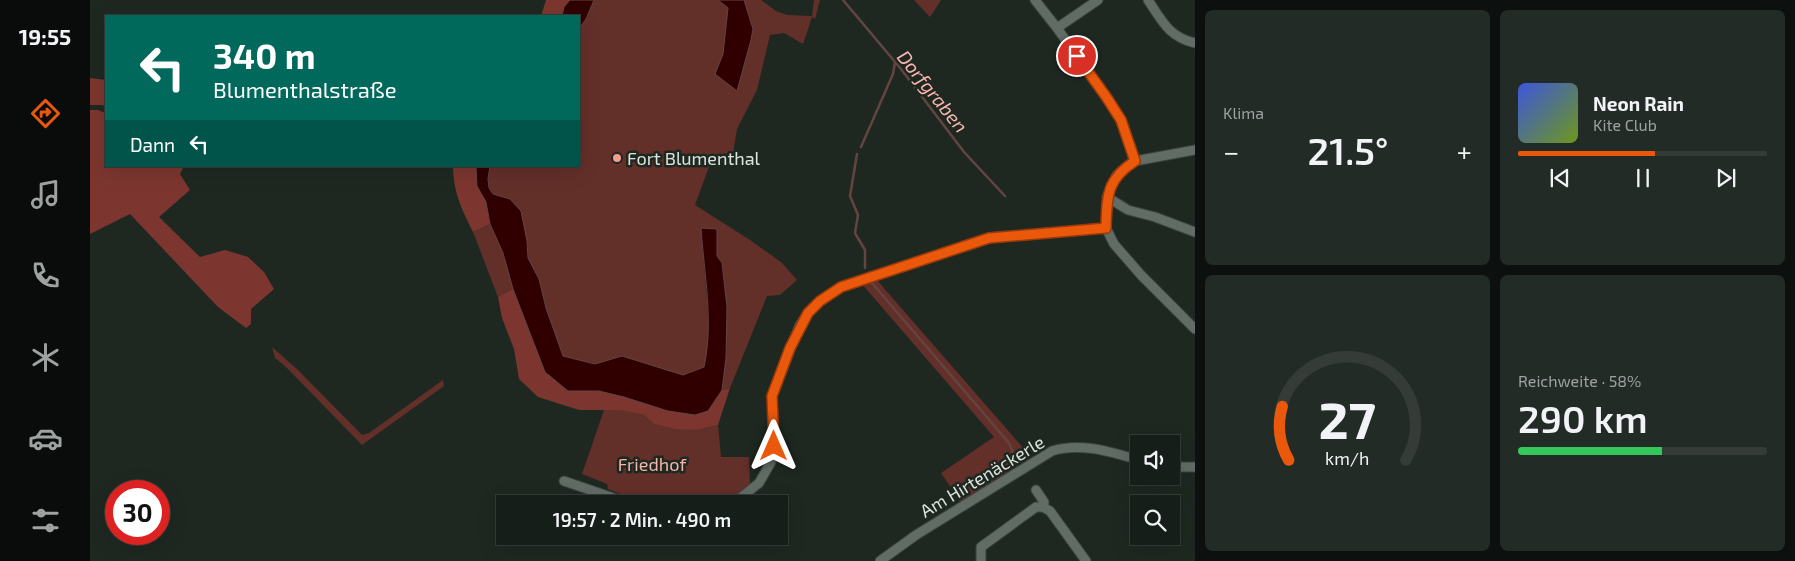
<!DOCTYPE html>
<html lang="de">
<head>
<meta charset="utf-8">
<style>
	:root { --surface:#161e19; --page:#232b26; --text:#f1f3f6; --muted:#9ea2a2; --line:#353c38; --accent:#ea580c }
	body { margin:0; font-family:"Exo 2",sans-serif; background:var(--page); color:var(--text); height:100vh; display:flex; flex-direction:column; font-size:19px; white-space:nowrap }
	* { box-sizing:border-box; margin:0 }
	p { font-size:16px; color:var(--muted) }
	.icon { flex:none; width:28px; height:28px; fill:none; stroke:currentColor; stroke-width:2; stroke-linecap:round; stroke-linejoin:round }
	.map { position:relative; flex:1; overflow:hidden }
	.side { display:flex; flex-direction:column; gap:10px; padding:10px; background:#0c100e; width:600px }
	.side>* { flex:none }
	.hud { position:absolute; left:15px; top:15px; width:475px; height:152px; border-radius:0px; box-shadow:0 5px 20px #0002,0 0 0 1px var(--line); background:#00695c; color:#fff; overflow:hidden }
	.fabs { position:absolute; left:1040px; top:435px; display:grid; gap:10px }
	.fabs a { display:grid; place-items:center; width:50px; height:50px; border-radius:0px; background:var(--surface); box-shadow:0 5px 20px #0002,0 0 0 1px var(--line); font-size:25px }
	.speed { position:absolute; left:15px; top:480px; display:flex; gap:10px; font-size:25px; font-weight:700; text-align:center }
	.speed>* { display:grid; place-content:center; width:65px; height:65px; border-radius:50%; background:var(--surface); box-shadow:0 5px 20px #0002,0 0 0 1px var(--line); line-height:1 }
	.speed .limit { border:8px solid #d22; background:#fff; color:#111 }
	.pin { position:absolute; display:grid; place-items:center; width:42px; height:42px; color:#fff; margin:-21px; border:2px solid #fff; border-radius:50%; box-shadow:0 1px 5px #0007 }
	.me { position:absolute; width:55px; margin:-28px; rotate:0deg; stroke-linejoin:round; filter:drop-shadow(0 0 4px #0008) }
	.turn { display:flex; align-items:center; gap:18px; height:105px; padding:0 25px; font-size:22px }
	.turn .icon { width:65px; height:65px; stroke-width:2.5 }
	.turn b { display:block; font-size:35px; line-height:42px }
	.then { display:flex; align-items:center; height:48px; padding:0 25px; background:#0003; gap:10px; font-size:19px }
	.big { font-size:38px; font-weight:600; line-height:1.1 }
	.side .widget { flex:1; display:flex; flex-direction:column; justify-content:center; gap:8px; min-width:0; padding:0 18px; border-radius:8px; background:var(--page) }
	.side .dial { align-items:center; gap:0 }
	.dial svg { height:130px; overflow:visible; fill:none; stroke:var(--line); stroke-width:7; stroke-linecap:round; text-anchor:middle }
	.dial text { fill:var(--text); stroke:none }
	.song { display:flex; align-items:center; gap:15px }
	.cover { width:60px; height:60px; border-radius:8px; background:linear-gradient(135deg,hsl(230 70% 55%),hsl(80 70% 35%)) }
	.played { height:5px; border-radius:2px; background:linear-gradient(90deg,var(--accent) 55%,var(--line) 55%) }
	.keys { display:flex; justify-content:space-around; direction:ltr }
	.heat { display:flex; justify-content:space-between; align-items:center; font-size:28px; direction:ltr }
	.charge { height:8px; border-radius:4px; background:linear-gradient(90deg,#34c759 58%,var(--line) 0) }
	.side .tiles { flex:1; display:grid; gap:10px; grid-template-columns:repeat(2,1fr) }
	.trip { position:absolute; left:406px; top:495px; width:292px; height:50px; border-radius:0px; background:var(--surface); box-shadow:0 5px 20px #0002,0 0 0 1px var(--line); font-weight:600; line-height:50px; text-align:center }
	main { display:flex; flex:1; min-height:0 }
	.dock { display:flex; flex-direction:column; width:90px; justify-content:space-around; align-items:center; background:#090c0a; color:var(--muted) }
	.dock .icon { width:35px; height:35px }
	.dock .current { color:var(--accent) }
	.dock b { font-size:22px; color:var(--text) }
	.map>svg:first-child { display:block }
</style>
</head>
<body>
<main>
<nav class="dock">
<b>19:55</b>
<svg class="icon current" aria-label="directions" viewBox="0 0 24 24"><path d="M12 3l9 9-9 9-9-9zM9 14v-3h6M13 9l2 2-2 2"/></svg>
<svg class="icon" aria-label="music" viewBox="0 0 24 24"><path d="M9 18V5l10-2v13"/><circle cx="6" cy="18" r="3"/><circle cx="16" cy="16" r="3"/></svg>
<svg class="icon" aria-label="phone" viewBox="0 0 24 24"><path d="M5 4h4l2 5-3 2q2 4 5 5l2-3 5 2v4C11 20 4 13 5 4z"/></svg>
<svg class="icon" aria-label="climate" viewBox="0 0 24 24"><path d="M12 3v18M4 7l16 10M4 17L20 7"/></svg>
<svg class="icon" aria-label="car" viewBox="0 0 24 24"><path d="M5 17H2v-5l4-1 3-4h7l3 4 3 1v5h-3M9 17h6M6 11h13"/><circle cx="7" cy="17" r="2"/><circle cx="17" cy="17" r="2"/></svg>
<svg class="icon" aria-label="filters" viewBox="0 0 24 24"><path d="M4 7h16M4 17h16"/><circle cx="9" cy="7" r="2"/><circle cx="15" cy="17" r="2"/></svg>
</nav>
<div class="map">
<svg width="1105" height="561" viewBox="0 0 1105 561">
	<rect width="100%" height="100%" fill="#1e2821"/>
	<g fill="#632f29">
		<path d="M504,0H628L638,7L633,54L625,74L647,91L663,29L654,0H671L686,11L697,15L722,16L724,0H730L725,19L722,17L713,44L694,33L680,35L667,90L647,129L643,153L620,164L605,205L660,240L691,262L707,280L690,295L677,296L640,388L632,390L636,358L637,307L632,263L627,256V229H611L617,301L619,345L614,367L593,375L532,356L505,364L473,356L456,308L449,279L438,258L437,241L431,211C423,206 401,195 399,187C397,180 399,173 400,166H489V29L496,19Z"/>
		<path d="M824,0H851L840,17Z"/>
		<path d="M400,224L413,253L423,289L408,297L383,232Z"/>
		<path d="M786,279L942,458L871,503L851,473L904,437L771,283Z"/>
		<path d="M182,347L208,370L272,435L279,433L353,380L354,386L272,445L195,366L185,358Z"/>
		<path d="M514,410H529L554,415L564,424L607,430L628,425L631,457H659L660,485L643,497L624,504H556L518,489L517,484L492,474Z"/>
	</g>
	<g fill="#7c362f">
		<path d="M456,0H480L474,7L472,16H451Z"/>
		<path d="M0,78L16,80V107L12,105H0Z"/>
		<path d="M0,110H8L16,113V166H94L90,174L100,190L69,217L110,257L135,250L158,257L174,272L184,289L161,309V324L156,328L128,307L40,214L0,234Z"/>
		<path d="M363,166H386L387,186L396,202L400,224L383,232C372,210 363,192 363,166Z"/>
		<path d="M423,289L444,344L477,391H509L534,397L578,411L605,415L618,411L632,390L640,388L628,425L607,430L586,429L564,424L554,415L529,410H489L448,397L429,379L424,349L412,318L408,297Z"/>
	</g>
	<g fill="#300001" stroke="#644443">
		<path d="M480,0H504L496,19L489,29V16H472L474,7Z"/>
		<path d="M628,0H654L663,29L661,40L647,91L625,74L633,54L638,8Z"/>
		<path d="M386,166H400L398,179L399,188L403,194L420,199L431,211L437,241L438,258L449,279L456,308L473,356L505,364L532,356L593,375L614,367C624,322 614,273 611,228L627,229V256L632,263L637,307L636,358L632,390L618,411L605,415L578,411L534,397L509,391H478L455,372L423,289L413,253L400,224L396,202L387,186Z"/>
	</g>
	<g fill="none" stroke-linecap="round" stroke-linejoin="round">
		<g stroke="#644443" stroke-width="2.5">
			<path d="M753,0L811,69L874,152L915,196"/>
			<path d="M771,147L803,74L805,62"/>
			<path d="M767,154L760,196L768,215L765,233L775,250V268"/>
			<path d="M782,283L919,443L928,464"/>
		</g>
		<defs>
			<g id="street">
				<path d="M945,0L967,28L1017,98L1031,120L1045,161"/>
				<path d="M1058,0C1072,21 1079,37 1105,43"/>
				<path d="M967,28L1008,0"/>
				<path d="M1105,150L1045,161L1036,167L1027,175L1017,197L1016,228L1024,244L1051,275L1105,329"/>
				<path d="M1017,197L1038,210L1065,217L1105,232"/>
				<path d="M1081,467H1105"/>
				<path d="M474,481L541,504"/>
				<path d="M946,490L954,502L953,507L960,511L996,561"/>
				<path d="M643,504L669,483L681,462L684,436L682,396L710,325L718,313L730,301L751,287L899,238L1016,228"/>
				<path d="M790,561L826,535L962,451C991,442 1021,452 1049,460"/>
				<path d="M891,561V547L946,507H953"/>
			</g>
		</defs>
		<use href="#street" stroke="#3b433e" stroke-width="11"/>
		<use href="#street" stroke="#616c65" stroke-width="9"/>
	</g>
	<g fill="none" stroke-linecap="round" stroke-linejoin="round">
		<defs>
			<path id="route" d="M684,446L682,396L700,348L718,313L730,301L751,287L899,238L1016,228C1017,196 1016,180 1045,161L1031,120L1017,98L987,56"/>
		</defs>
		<use href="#route" stroke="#983908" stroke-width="12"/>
		<use href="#route" stroke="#ea580c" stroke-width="9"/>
	</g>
	<circle fill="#f59c91" stroke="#1e2821" stroke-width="2" cx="527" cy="158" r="5"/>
	<g text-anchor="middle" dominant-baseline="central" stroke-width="5" stroke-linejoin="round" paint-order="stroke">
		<g font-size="18" fill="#dce3de" stroke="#1e2821" text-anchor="start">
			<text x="537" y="158">Fort Blumenthal</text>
		</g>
		<g font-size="18" fill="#f4b4ab" stroke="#1e2821">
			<text x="562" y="464">Friedhof</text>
		</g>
		<g font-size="18" fill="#dce3de" stroke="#1e2821">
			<text transform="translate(892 476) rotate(-31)">Am Hirtenäckerle</text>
		</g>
		<g font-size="19" font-style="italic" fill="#f9b7af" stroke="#1e2821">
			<text transform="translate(843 91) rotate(51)">Dorfgraben</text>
		</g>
	</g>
</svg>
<div class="fabs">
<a><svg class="icon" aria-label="sound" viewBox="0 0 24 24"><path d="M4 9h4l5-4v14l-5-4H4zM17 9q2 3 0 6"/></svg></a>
<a><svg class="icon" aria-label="search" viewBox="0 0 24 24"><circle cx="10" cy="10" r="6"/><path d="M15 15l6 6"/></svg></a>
</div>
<div class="speed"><div class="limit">30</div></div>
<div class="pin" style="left:987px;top:56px;background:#d93025"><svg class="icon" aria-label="arrive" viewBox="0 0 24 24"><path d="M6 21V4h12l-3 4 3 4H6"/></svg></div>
<svg class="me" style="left:684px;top:446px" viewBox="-20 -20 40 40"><path d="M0-17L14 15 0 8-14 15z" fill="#ea580c" stroke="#fff" stroke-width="4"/></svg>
<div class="trip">19:57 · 2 Min. · 490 m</div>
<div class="hud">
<div class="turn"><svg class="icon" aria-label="left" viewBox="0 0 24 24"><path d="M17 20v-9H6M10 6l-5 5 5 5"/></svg><div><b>340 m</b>Blumenthalstraße</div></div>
<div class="then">Dann<svg class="icon" aria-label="left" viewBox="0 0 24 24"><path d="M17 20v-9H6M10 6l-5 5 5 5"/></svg></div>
</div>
</div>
<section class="side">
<div class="tiles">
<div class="widget"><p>Klima</p>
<div class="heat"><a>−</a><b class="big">21.5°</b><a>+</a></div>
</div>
<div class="widget">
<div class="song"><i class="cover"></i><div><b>Neon Rain</b><p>Kite Club</p></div></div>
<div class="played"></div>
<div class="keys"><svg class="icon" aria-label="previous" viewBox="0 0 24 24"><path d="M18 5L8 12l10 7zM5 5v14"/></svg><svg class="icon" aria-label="pause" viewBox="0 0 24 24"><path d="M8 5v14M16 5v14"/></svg><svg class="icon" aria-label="next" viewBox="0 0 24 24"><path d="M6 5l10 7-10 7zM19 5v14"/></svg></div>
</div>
<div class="widget dial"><svg viewBox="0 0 100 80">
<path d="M14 69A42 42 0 1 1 86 69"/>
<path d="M14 69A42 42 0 0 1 10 36" stroke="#ea580c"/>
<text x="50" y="56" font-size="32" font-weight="700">27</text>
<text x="50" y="72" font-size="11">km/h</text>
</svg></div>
<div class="widget"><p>Reichweite · 58%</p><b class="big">290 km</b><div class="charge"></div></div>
</div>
</section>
</main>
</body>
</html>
